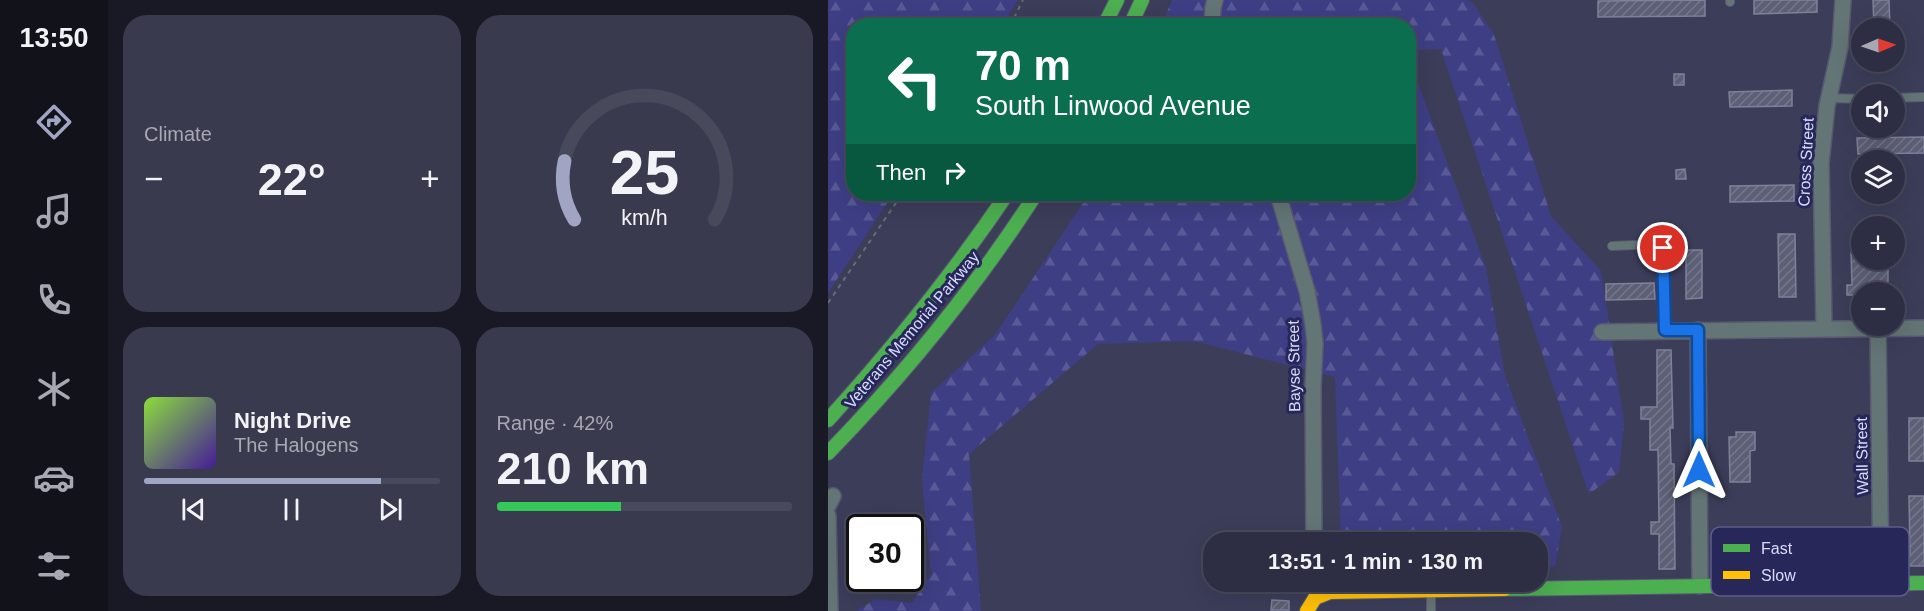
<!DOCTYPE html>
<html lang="en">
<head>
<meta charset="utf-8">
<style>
	:root { --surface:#2d2e43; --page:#393a4e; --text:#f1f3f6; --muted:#a7a8b2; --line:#484a5c; --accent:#a1a5c4 }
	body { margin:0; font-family:Arial,sans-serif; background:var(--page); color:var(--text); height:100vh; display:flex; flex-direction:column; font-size:22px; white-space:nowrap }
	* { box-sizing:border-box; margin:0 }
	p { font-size:20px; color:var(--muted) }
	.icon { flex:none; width:33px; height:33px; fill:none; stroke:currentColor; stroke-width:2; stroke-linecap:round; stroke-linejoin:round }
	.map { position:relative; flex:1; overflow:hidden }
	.sheet { display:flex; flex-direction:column; gap:15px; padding:15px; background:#191925; width:720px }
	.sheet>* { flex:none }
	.banner { position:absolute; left:18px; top:18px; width:570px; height:183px; border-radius:24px; box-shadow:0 6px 24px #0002,0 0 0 2px var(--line); background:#0b6e4f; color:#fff; overflow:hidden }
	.needle { width:39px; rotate:88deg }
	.buttons { position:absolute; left:1023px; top:18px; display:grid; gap:12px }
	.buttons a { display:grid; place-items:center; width:54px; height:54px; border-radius:50%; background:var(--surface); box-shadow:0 6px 24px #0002,0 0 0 2px var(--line); font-size:30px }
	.speed { position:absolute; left:18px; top:514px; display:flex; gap:12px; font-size:30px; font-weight:700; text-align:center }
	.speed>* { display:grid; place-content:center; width:78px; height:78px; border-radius:50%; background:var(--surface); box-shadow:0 6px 24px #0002,0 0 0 2px var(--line); line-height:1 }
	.speed .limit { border:3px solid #111; border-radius:9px; background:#fff; color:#111 }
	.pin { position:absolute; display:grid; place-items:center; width:51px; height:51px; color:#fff; margin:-26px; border:3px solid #fff; border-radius:50%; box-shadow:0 2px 6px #0007 }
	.me { position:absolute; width:66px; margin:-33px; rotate:0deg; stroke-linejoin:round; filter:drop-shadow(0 0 4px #0008) }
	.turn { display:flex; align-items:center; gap:21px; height:126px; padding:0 30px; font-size:27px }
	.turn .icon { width:78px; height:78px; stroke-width:2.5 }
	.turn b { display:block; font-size:42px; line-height:51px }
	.then { display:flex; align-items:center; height:57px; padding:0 30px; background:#0003; gap:12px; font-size:22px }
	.big { font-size:45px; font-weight:700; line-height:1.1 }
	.sheet .tile { flex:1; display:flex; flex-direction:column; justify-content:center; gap:9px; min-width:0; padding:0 21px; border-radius:24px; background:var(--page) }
	.sheet .dial { align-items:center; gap:0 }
	.dial svg { height:156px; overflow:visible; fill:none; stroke:var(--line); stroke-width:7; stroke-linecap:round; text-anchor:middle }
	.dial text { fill:var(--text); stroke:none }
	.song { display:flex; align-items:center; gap:18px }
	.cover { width:72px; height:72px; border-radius:9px; background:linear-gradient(135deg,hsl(90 70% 55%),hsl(260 70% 35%)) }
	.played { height:6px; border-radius:3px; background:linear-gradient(90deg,var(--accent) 80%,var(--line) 80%) }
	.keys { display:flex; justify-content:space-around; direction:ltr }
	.heat { display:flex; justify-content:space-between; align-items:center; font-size:33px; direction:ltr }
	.charge { height:9px; border-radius:4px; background:linear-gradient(90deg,#34c759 42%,var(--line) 0) }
	.sheet .tiles { flex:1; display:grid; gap:15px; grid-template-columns:repeat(2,1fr) }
	.trip { position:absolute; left:375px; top:532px; width:345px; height:60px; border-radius:24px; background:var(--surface); box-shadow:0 6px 24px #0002,0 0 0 2px var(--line); font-weight:700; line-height:60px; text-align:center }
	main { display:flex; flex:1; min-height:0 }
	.tab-bar { display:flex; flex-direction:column; width:108px; justify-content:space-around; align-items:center; background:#12121b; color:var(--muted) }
	.tab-bar .icon { width:42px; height:42px }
	.tab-bar .on { color:var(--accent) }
	.tab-bar b { font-size:27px; color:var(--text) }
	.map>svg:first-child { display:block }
</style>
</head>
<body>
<main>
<nav class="tab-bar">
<b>13:50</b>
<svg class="icon on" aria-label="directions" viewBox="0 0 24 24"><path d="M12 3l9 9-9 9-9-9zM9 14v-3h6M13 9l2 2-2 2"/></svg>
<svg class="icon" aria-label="music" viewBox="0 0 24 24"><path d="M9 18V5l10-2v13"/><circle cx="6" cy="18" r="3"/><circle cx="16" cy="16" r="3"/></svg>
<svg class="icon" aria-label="phone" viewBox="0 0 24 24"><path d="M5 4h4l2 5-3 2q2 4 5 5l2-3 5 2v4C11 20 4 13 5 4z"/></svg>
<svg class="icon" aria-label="climate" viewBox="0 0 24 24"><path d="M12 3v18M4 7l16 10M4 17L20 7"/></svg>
<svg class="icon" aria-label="car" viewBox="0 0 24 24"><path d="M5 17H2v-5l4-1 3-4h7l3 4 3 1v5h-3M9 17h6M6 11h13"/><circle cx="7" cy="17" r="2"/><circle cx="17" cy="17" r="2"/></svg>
<svg class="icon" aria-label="filters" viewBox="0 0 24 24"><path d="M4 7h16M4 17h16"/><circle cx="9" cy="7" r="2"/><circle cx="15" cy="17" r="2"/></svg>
</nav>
<section class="sheet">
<div class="tiles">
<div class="tile"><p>Climate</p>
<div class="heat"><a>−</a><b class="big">22°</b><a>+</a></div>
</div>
<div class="tile dial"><svg viewBox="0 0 100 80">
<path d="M14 69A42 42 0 1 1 86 69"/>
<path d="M14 69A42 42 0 0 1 9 39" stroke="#a1a5c4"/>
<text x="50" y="56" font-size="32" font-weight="700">25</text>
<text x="50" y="72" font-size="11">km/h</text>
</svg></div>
<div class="tile">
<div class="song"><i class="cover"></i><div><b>Night Drive</b><p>The Halogens</p></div></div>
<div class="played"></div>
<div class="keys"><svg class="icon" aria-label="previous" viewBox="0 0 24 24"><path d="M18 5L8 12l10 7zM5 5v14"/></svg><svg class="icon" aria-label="pause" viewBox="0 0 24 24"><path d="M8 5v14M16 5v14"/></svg><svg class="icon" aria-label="next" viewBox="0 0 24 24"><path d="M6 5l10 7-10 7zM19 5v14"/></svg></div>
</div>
<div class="tile"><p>Range · 42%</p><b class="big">210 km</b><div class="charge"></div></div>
</div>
</section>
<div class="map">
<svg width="1096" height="611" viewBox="0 0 1096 611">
	<defs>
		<pattern id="forest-firs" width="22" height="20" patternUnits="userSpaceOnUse" patternTransform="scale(1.5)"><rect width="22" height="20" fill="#3e3e85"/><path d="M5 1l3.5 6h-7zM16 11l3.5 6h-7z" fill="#595997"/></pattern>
		<pattern id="building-hatch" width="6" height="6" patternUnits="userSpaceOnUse" patternTransform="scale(1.5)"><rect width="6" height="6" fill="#5d5f76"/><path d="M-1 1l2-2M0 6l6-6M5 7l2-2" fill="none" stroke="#74768a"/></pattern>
	</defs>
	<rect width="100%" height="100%" fill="#3c3d59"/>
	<g fill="url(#forest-firs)">
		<path d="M0,0H190L174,25L26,26V194H65L0,293Z"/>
		<path d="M344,0H639L645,3L666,35L723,216L773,271L796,422L791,472L761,494L613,49L581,50L580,26H333Z"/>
		<path d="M581,59L658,268L677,376L734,527L727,567H710V543H513L507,377L366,341L270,344L141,454L153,611H29L47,599L84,603L103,574L94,479L103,393L167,335L261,194H580Z"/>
	</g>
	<g fill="url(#building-hatch)" stroke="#7f8199" stroke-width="1.5">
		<path d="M877,0V16L770,17V1Z"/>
		<path d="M926,0H989V12L926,14Z"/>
		<path d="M1045,0H1061L1062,28H1046Z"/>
		<rect x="846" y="74" width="10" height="11"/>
		<path d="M964,90V106L902,107L901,92Z"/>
		<path d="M1096,137V153L1030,154L1029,138Z"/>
		<path d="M857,169L858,179H848V170Z"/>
		<path d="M966,185V201L902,202V186Z"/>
		<path d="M950,234H967L968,297H951Z"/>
		<path d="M858,250H874V298L858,299Z"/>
		<path d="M1023,253H1034V260H1060V292H1034V295H1019V285H1024Z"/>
		<path d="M826,283L827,299L778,300V284Z"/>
		<path d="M829,350H843L845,428H842L843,464H846L847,569H831V534H823V522H831L830,450H822V419H813V407H829Z"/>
		<rect x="1081" y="418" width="15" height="43"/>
		<path d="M908,432H927V450L922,451V482H902L901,437H908Z"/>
		<path d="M1081,496H1096V566H1079V555H1082Z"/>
		<path d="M444,600L461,601V610H443Z"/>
	</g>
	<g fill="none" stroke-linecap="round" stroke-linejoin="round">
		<defs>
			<g id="lane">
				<path d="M902,0V2"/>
				<path d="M1001,98L1034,99"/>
				<path d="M1066,98L1096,97"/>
				<path d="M784,246L828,244L835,248L837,330"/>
				<path d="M603,592V611"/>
			</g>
			<g id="street">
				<path d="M384,26L385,8L387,0"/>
				<path d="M450,194L479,291L485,324L487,343L485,387L486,543"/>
				<path d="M996,328L993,163L999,106L1012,47L1015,0"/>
				<path d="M1050,328L1053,584"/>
				<path d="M870,330L872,586"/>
				<path d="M774,332L1096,328"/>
				<path d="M0,506L5,496"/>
				<path d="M0,516L2,611"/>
			</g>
			<g id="fast">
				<path d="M276,26L289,0"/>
				<path d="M302,26L314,0"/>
				<path d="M0,420C65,348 125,274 179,194"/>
				<path d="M0,453C78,373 147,288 208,194"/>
				<path d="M677,589L1096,583"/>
			</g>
			<path id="slow" d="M479,611L487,598L502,592L677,589"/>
		</defs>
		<use href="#lane" stroke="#575971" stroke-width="10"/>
		<use href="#street" stroke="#575971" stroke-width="18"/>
		<use href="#fast" stroke="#575971" stroke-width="16"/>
		<use href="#slow" stroke="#575971" stroke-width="16"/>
		<g stroke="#636f74" stroke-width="2" stroke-dasharray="4.5 4.5" stroke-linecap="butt">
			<path d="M182,26L195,0"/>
			<path d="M0,303L74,194"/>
		</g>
		<use href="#lane" stroke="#647575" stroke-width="8"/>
		<use href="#street" stroke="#647575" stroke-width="15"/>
		<use href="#fast" stroke="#4caf50" stroke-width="14"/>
		<use href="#slow" stroke="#ffc107" stroke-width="14"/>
	</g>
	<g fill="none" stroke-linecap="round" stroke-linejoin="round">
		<defs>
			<path id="route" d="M835,248L837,330H870L871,470"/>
		</defs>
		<use href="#route" stroke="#114b97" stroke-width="15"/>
		<use href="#route" stroke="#1a73e8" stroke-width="10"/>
	</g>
	<g text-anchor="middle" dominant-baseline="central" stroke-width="6" stroke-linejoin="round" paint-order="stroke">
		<g font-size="16" fill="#d8ddfd" stroke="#27275a">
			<text transform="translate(978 162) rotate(-87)">Cross Street</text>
			<text transform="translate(84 330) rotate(-50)">Veterans Memorial Parkway</text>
			<text transform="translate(466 366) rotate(-91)">Bayse Street</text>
			<text transform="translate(1034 456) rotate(-91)">Wall Street</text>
		</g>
	</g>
	<rect x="883" y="527" width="198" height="69" rx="9" fill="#27275a" stroke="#5c5e8b" stroke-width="1.5"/>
	<rect x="895" y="544" width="27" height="8" fill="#4caf50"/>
	<rect x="895" y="571" width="27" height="8" fill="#ffc107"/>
	<g font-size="16" fill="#d8ddfd">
		<text x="933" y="554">Fast</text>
		<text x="933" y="581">Slow</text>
	</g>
</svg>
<div class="buttons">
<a><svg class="needle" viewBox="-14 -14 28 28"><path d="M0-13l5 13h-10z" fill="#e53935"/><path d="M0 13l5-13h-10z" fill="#a7a8b2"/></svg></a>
<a><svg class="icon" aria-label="sound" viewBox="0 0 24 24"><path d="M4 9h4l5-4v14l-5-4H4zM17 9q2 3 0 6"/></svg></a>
<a><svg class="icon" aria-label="layers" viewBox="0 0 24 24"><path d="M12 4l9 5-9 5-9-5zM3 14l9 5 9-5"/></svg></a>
<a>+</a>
<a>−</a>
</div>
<div class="speed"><div class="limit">30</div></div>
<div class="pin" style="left:835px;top:248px;background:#d93025"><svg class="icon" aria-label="arrive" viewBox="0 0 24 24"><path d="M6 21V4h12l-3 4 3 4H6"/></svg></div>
<svg class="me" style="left:871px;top:470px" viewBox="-20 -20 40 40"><path d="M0-17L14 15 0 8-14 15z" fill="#1a73e8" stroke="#fff" stroke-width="4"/></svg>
<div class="trip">13:51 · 1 min · 130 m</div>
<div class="banner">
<div class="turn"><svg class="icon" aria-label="left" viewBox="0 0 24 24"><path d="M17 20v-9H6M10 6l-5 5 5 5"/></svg><div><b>70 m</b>South Linwood Avenue</div></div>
<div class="then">Then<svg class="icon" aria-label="right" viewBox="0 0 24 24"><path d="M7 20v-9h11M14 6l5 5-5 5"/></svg></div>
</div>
</div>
</main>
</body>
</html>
